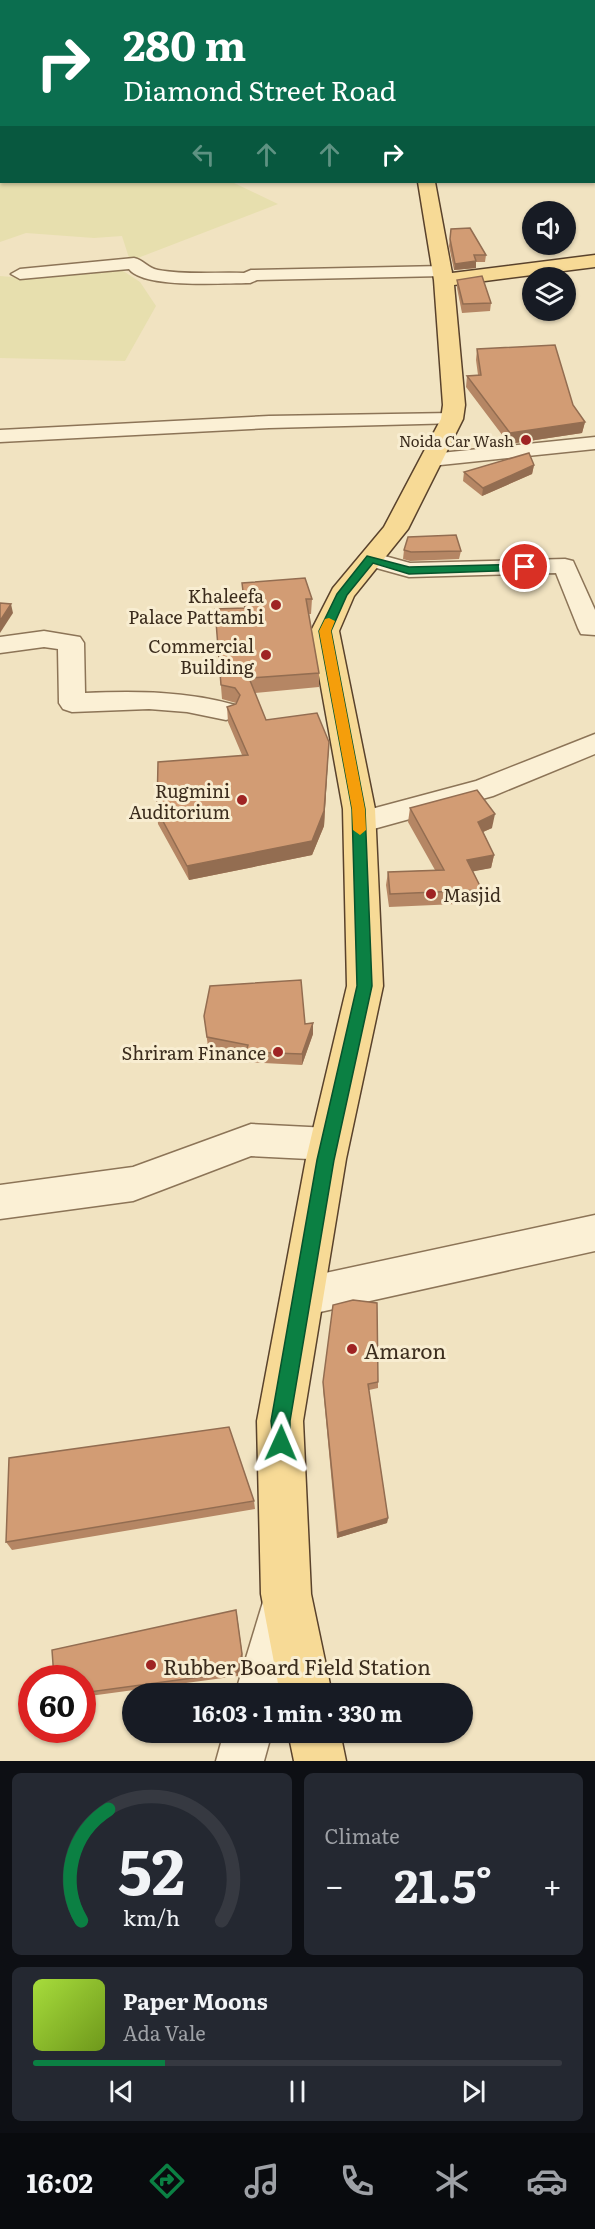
<!DOCTYPE html>
<html lang="en">
<head>
<meta charset="utf-8">
<style>
	:root { --surface:#171b24; --page:#242831; --text:#f1f3f6; --muted:#9ea1a6; --line:#363941; --accent:#0b8043 }
	body { margin:0; font-family:Literata,serif; background:var(--page); color:var(--text); height:100vh; display:flex; flex-direction:column; font-size:22px; white-space:nowrap }
	* { box-sizing:border-box; margin:0 }
	p { font-size:20px; color:var(--muted) }
	.icon { flex:none; width:33px; height:33px; fill:none; stroke:currentColor; stroke-width:2; stroke-linecap:round; stroke-linejoin:round }
	.map { position:relative; height:1761px; overflow:hidden }
	.side { display:flex; flex-direction:column; gap:12px; padding:12px; background:#0d0f14; flex:1 }
	.side>* { flex:none }
	.guide { position:absolute; left:0px; top:0px; width:596px; height:183px; box-shadow:0 2px 4px #0004; background:#0b6e4f; color:#fff; overflow:hidden }
	.controls { position:absolute; left:522px; top:201px; display:grid; gap:12px }
	.controls a { display:grid; place-items:center; width:54px; height:54px; border-radius:50%; background:var(--surface); box-shadow:0 2px 4px #0004; font-size:30px }
	.speed { position:absolute; left:18px; top:1665px; display:flex; gap:12px; font-size:30px; font-weight:700; text-align:center }
	.speed>* { display:grid; place-content:center; width:78px; height:78px; border-radius:50%; background:var(--surface); box-shadow:0 2px 4px #0004; line-height:1 }
	.speed .limit { border:9px solid #d22; background:#fff; color:#111 }
	.pin { position:absolute; display:grid; place-items:center; width:51px; height:51px; color:#fff; margin:-26px; border:3px solid #fff; border-radius:50%; box-shadow:0 2px 6px #0007 }
	.me { position:absolute; width:66px; margin:-33px; rotate:1deg; stroke-linejoin:round; filter:drop-shadow(0 0 4px #0008) }
	.turn { display:flex; align-items:center; gap:21px; height:126px; padding:0 24px; font-size:27px }
	.turn .icon { width:78px; height:78px; stroke-width:2.5 }
	.turn b { display:block; font-size:42px; line-height:51px }
	.lanes { display:flex; align-items:center; height:57px; padding:0 24px; background:#0003; justify-content:center; gap:30px; direction:ltr }
	.lanes .off { opacity:.35 }
	.big { font-size:45px; font-weight:700; line-height:1.1 }
	.side .tile { flex:1; display:flex; flex-direction:column; justify-content:center; gap:9px; min-width:0; padding:0 21px; border-radius:9px; background:var(--page) }
	.side .dial { align-items:center; gap:0 }
	.dial svg { height:156px; overflow:visible; fill:none; stroke:var(--line); stroke-width:7; stroke-linecap:round; text-anchor:middle }
	.dial text { fill:var(--text); stroke:none }
	.song { display:flex; align-items:center; gap:18px }
	.cover { width:72px; height:72px; border-radius:9px; background:linear-gradient(135deg,hsl(80 70% 55%),hsl(80 70% 35%)) }
	.played { height:6px; border-radius:3px; background:linear-gradient(90deg,var(--accent) 25%,var(--line) 25%) }
	.keys { display:flex; justify-content:space-around; direction:ltr }
	.heat { display:flex; justify-content:space-between; align-items:center; font-size:33px; direction:ltr }
	.side .tiles { flex:1; display:grid; gap:12px; grid-template-columns:1fr 1fr }
	.tile:last-child { grid-column:span 2 }
	.trip { position:absolute; left:122px; top:1683px; width:351px; height:60px; border-radius:30px; background:var(--surface); box-shadow:0 2px 4px #0004; font-weight:700; line-height:60px; text-align:center }
	.dock { display:flex; height:96px; justify-content:space-around; align-items:center; background:#090b0e; color:var(--muted) }
	.dock .icon { width:42px; height:42px }
	.dock .on { color:var(--accent) }
	.dock b { font-size:27px; color:var(--text) }
	.map>svg:first-child { display:block }
</style>
</head>
<body>
<div class="map">
<svg width="595" height="1761" viewBox="0 0 595 1761">
	<rect width="100%" height="100%" fill="#f1e3c1"/>
	<g fill="#e7dfae">
		<path d="M0,158L2,182H232L278,204L130,261L122,236L94,238L26,233L0,242Z"/>
		<path d="M114,265L140,282L156,306L125,361L0,358V276L24,278Z"/>
	</g>
	<g fill="none" stroke-linecap="round" stroke-linejoin="round">
		<defs>
			<g id="minor">
				<path d="M101,0H113L100,2Z"/>
				<rect x="0" y="47" width="2" height="8"/>
				<path d="M134,258C144,260 147,268 158,270C185,275 216,272 244,273L251,270L443,266L452,271L443,276L257,280L250,283C224,283 144,289 129,269L20,279L11,274L20,269Z"/>
				<path d="M452,413L459,415L462,419L459,423L269,428L0,442V430L269,416Z"/>
				<path d="M595,437V449L431,466L423,465L420,460L423,455L431,454Z"/>
				<path d="M370,552L410,563L565,559L573,561L595,610V635L581,634L578,628L556,573L409,577L362,564L358,559L362,554Z"/>
				<path d="M44,631L80,637L84,643L85,693C136,691 186,691 235,705L239,711L235,717L226,720L187,712L149,709L72,712L63,709L59,703L58,649L44,647L0,653V637Z"/>
				<path d="M595,734V754L493,796L359,833L349,829L345,822L349,815L476,781Z"/>
				<path d="M251,1124L329,1128L342,1133L347,1144L342,1155L329,1160L251,1156L133,1201L0,1219V1185L133,1167Z"/>
				<path d="M595,1215V1251L302,1316L288,1310L283,1297L288,1284L302,1278Z"/>
				<path d="M282,1586L298,1592L304,1608L281,1694H235L266,1592Z"/>
				<path d="M224,1732H272L264,1761H216Z"/>
			</g>
			<g id="major">
				<path d="M391,0H411L390,2Z"/>
				<path d="M418,182H435L452,273L595,255V267L454,285L465,405L463,419L408,529L354,596L339,631L375,809L383,986L346,1159L303,1421L311,1594L332,1694H280L261,1594L257,1421L306,1159L347,986L343,809L311,631L333,588L384,527L441,419L443,405L434,280Z"/>
				<path d="M288,1732H340L346,1761H294Z"/>
			</g>
		</defs>
		<use href="#minor" stroke="#8c7457" stroke-width="3"/>
		<use href="#major" stroke="#59422c" stroke-width="3"/>
		<use href="#minor" fill="#fbf0d5" fill-rule="evenodd"/>
		<use href="#major" fill="#f7da96" fill-rule="evenodd"/>
	</g>
	<g fill="#b58664">
		<path d="M429,0H453L454,2H432Z"/>
		<path d="M451,229L486,255L485,262H476V268L454,270L449,246Z"/>
		<path d="M457,280L491,303L490,311L462,313L457,288Z"/>
		<path d="M477,349L573,405L585,422L582,433L509,444L466,387L467,376L478,375L476,360Z"/>
		<path d="M534,465L532,474L482,496L463,481L464,472Z"/>
		<path d="M404,550L461,551L459,559L410,561L403,559Z"/>
		<path d="M242,583L312,599L311,614H309L319,673V687L255,693L266,720L329,742L324,826L312,855L189,880L158,824L157,810L242,755L228,722L227,707L236,704V703L222,699L215,609L244,608Z"/>
		<path d="M410,808L492,828L483,832L494,855L491,868L473,871L482,890L479,903L389,907L386,885L388,872L435,870L408,822Z"/>
		<path d="M204,1016L305,1024L313,1034L302,1065L247,1062L246,1055L208,1047Z"/>
		<path d="M323,1382H378V1388L369,1390L388,1518L387,1523L337,1538L323,1388Z"/>
		<path d="M254,1501L255,1509L12,1550L6,1542Z"/>
		<path d="M243,1659L238,1676L82,1697V1678Z"/>
	</g>
	<g fill="#936d51">
		<path d="M476,261V268L454,270L455,264Z"/>
		<path d="M585,422L582,433L509,444L510,433Z"/>
		<path d="M534,465L532,474L482,496L483,488Z"/>
		<path d="M11,604L13,613L0,633V621Z"/>
		<path d="M329,742L324,826L312,855L189,880L187,866Z"/>
		<path d="M495,814L492,828L476,835L478,822Z"/>
		<path d="M494,855L491,868L465,873L467,860Z"/>
		<path d="M313,1023V1034L302,1065V1054Z"/>
		<path d="M388,1518L387,1523L337,1538L338,1533Z"/>
		<path d="M237,1615L243,1659L238,1676L237,1672Z"/>
	</g>
	<g fill="#d29c74" stroke="#936d51" stroke-width="1.5">
		<path d="M439,0H453L454,2H442Z"/>
		<path d="M0,2L2,3V38H0Z"/>
		<path d="M470,228L486,255H474L476,261L455,264L450,239L451,229Z"/>
		<path d="M482,276L491,303L463,304L457,280Z"/>
		<path d="M555,345L573,405L585,422L510,433L467,376L481,375L477,349Z"/>
		<path d="M529,453L534,465L483,488L464,472Z"/>
		<path d="M456,535L461,551L411,552L404,550L408,537Z"/>
		<path d="M305,578L312,599H306L319,673L249,678L266,720L317,713L329,742L324,811L312,841L187,866L157,810L158,762L248,755L227,707L236,704L240,695L235,688L221,685L215,609L245,608L242,583Z"/>
		<path d="M0,603L11,604L0,621Z"/>
		<path d="M477,790L495,814L478,822L494,855L467,860L482,890L390,894L388,872L444,870L410,808Z"/>
		<path d="M301,980L305,1024L313,1023L302,1054L246,1052L248,1045L207,1037L204,1016L210,986Z"/>
		<path d="M353,1300L377,1303L378,1382L368,1384L388,1518L338,1533L323,1382L333,1305Z"/>
		<path d="M229,1427L254,1501L6,1542L9,1458Z"/>
		<path d="M236,1610L242,1654L237,1672L82,1693V1678H54L52,1650Z"/>
	</g>
	<path fill="#0b8043" stroke="#07532c" stroke-width="1.5" d="M367,556L409,567L525,564L531,567L525,570L409,574L373,563L347,595L331,631L365,809L372,986L334,1160L290,1421V1443L288,1449L281,1452L274,1449L271,1421L317,1160L357,986L352,809L319,631L337,594Z"/>
	<path fill="#f59e0b" d="M329,618L335,621L331,631L365,809L366,830L360,835L353,830L352,809L319,631L325,619Z"/>
	<g fill="#9f2423" stroke="#f8edd1" stroke-width="2">
		<circle cx="526" cy="440" r="6"/>
		<circle cx="276" cy="605" r="6"/>
		<circle cx="266" cy="655" r="6"/>
		<circle cx="242" cy="800" r="6"/>
		<circle cx="431" cy="894" r="6"/>
		<circle cx="278" cy="1052" r="6"/>
		<circle cx="352" cy="1349" r="6"/>
		<circle cx="151" cy="1665" r="6"/>
	</g>
	<g text-anchor="middle" dominant-baseline="central" stroke-width="6" stroke-linejoin="round" paint-order="stroke">
		<g font-size="15" fill="#3b2c1d" stroke="#f8edd1" text-anchor="end">
			<text x="514" y="440">Noida Car Wash</text>
		</g>
		<g font-size="18" fill="#3b2c1d" stroke="#f8edd1" text-anchor="end">
			<text x="264" y="595">Khaleefa<tspan x="264" dy="21">Palace Pattambi</tspan></text>
			<text x="254" y="645">Commercial<tspan x="254" dy="21">Building</tspan></text>
			<text x="230" y="790">Rugmini<tspan x="230" dy="21">Auditorium</tspan></text>
			<text x="443" y="894" text-anchor="start">Masjid</text>
			<text x="266" y="1052">Shriram Finance</text>
		</g>
		<g font-size="21" fill="#3b2c1d" stroke="#f8edd1" text-anchor="start">
			<text x="364" y="1349">Amaron</text>
			<text x="163" y="1665">Rubber Board Field Station</text>
		</g>
	</g>
</svg>
<div class="controls">
<a><svg class="icon" aria-label="sound" viewBox="0 0 24 24"><path d="M4 9h4l5-4v14l-5-4H4zM17 9q2 3 0 6"/></svg></a>
<a><svg class="icon" aria-label="layers" viewBox="0 0 24 24"><path d="M12 4l9 5-9 5-9-5zM3 14l9 5 9-5"/></svg></a>
</div>
<div class="speed"><div class="limit">60</div></div>
<div class="pin" style="left:525px;top:567px;background:#d93025"><svg class="icon" aria-label="arrive" viewBox="0 0 24 24"><path d="M6 21V4h12l-3 4 3 4H6"/></svg></div>
<svg class="me" style="left:281px;top:1443px" viewBox="-20 -20 40 40"><path d="M0-17L14 15 0 8-14 15z" fill="#0b8043" stroke="#fff" stroke-width="4"/></svg>
<div class="trip">16:03 · 1 min · 330 m</div>
<div class="guide">
<div class="turn"><svg class="icon" aria-label="right" viewBox="0 0 24 24"><path d="M7 20v-9h11M14 6l5 5-5 5"/></svg><div><b>280 m</b>Diamond Street Road</div></div>
<div class="lanes"><svg class="icon off" aria-label="left" viewBox="0 0 24 24"><path d="M17 20v-9H6M10 6l-5 5 5 5"/></svg><svg class="icon off" aria-label="ahead" viewBox="0 0 24 24"><path d="M12 20V5M6 11l6-6 6 6"/></svg><svg class="icon off" aria-label="ahead" viewBox="0 0 24 24"><path d="M12 20V5M6 11l6-6 6 6"/></svg><svg class="icon" aria-label="right" viewBox="0 0 24 24"><path d="M7 20v-9h11M14 6l5 5-5 5"/></svg></div>
</div>
</div>
<section class="side">
<div class="tiles">
<div class="tile dial"><svg viewBox="0 0 100 80">
<path d="M14 69A42 42 0 1 1 86 69"/>
<path d="M14 69A42 42 0 0 1 28 12" stroke="#0b8043"/>
<text x="50" y="56" font-size="32" font-weight="700">52</text>
<text x="50" y="72" font-size="11">km/h</text>
</svg></div>
<div class="tile"><p>Climate</p>
<div class="heat"><a>−</a><b class="big">21.5°</b><a>+</a></div>
</div>
<div class="tile">
<div class="song"><i class="cover"></i><div><b>Paper Moons</b><p>Ada Vale</p></div></div>
<div class="played"></div>
<div class="keys"><svg class="icon" aria-label="previous" viewBox="0 0 24 24"><path d="M18 5L8 12l10 7zM5 5v14"/></svg><svg class="icon" aria-label="pause" viewBox="0 0 24 24"><path d="M8 5v14M16 5v14"/></svg><svg class="icon" aria-label="next" viewBox="0 0 24 24"><path d="M6 5l10 7-10 7zM19 5v14"/></svg></div>
</div>
</div>
</section>
<nav class="dock">
<b>16:02</b>
<svg class="icon on" aria-label="directions" viewBox="0 0 24 24"><path d="M12 3l9 9-9 9-9-9zM9 14v-3h6M13 9l2 2-2 2"/></svg>
<svg class="icon" aria-label="music" viewBox="0 0 24 24"><path d="M9 18V5l10-2v13"/><circle cx="6" cy="18" r="3"/><circle cx="16" cy="16" r="3"/></svg>
<svg class="icon" aria-label="phone" viewBox="0 0 24 24"><path d="M5 4h4l2 5-3 2q2 4 5 5l2-3 5 2v4C11 20 4 13 5 4z"/></svg>
<svg class="icon" aria-label="climate" viewBox="0 0 24 24"><path d="M12 3v18M4 7l16 10M4 17L20 7"/></svg>
<svg class="icon" aria-label="car" viewBox="0 0 24 24"><path d="M5 17H2v-5l4-1 3-4h7l3 4 3 1v5h-3M9 17h6M6 11h13"/><circle cx="7" cy="17" r="2"/><circle cx="17" cy="17" r="2"/></svg>
</nav>
</body>
</html>
